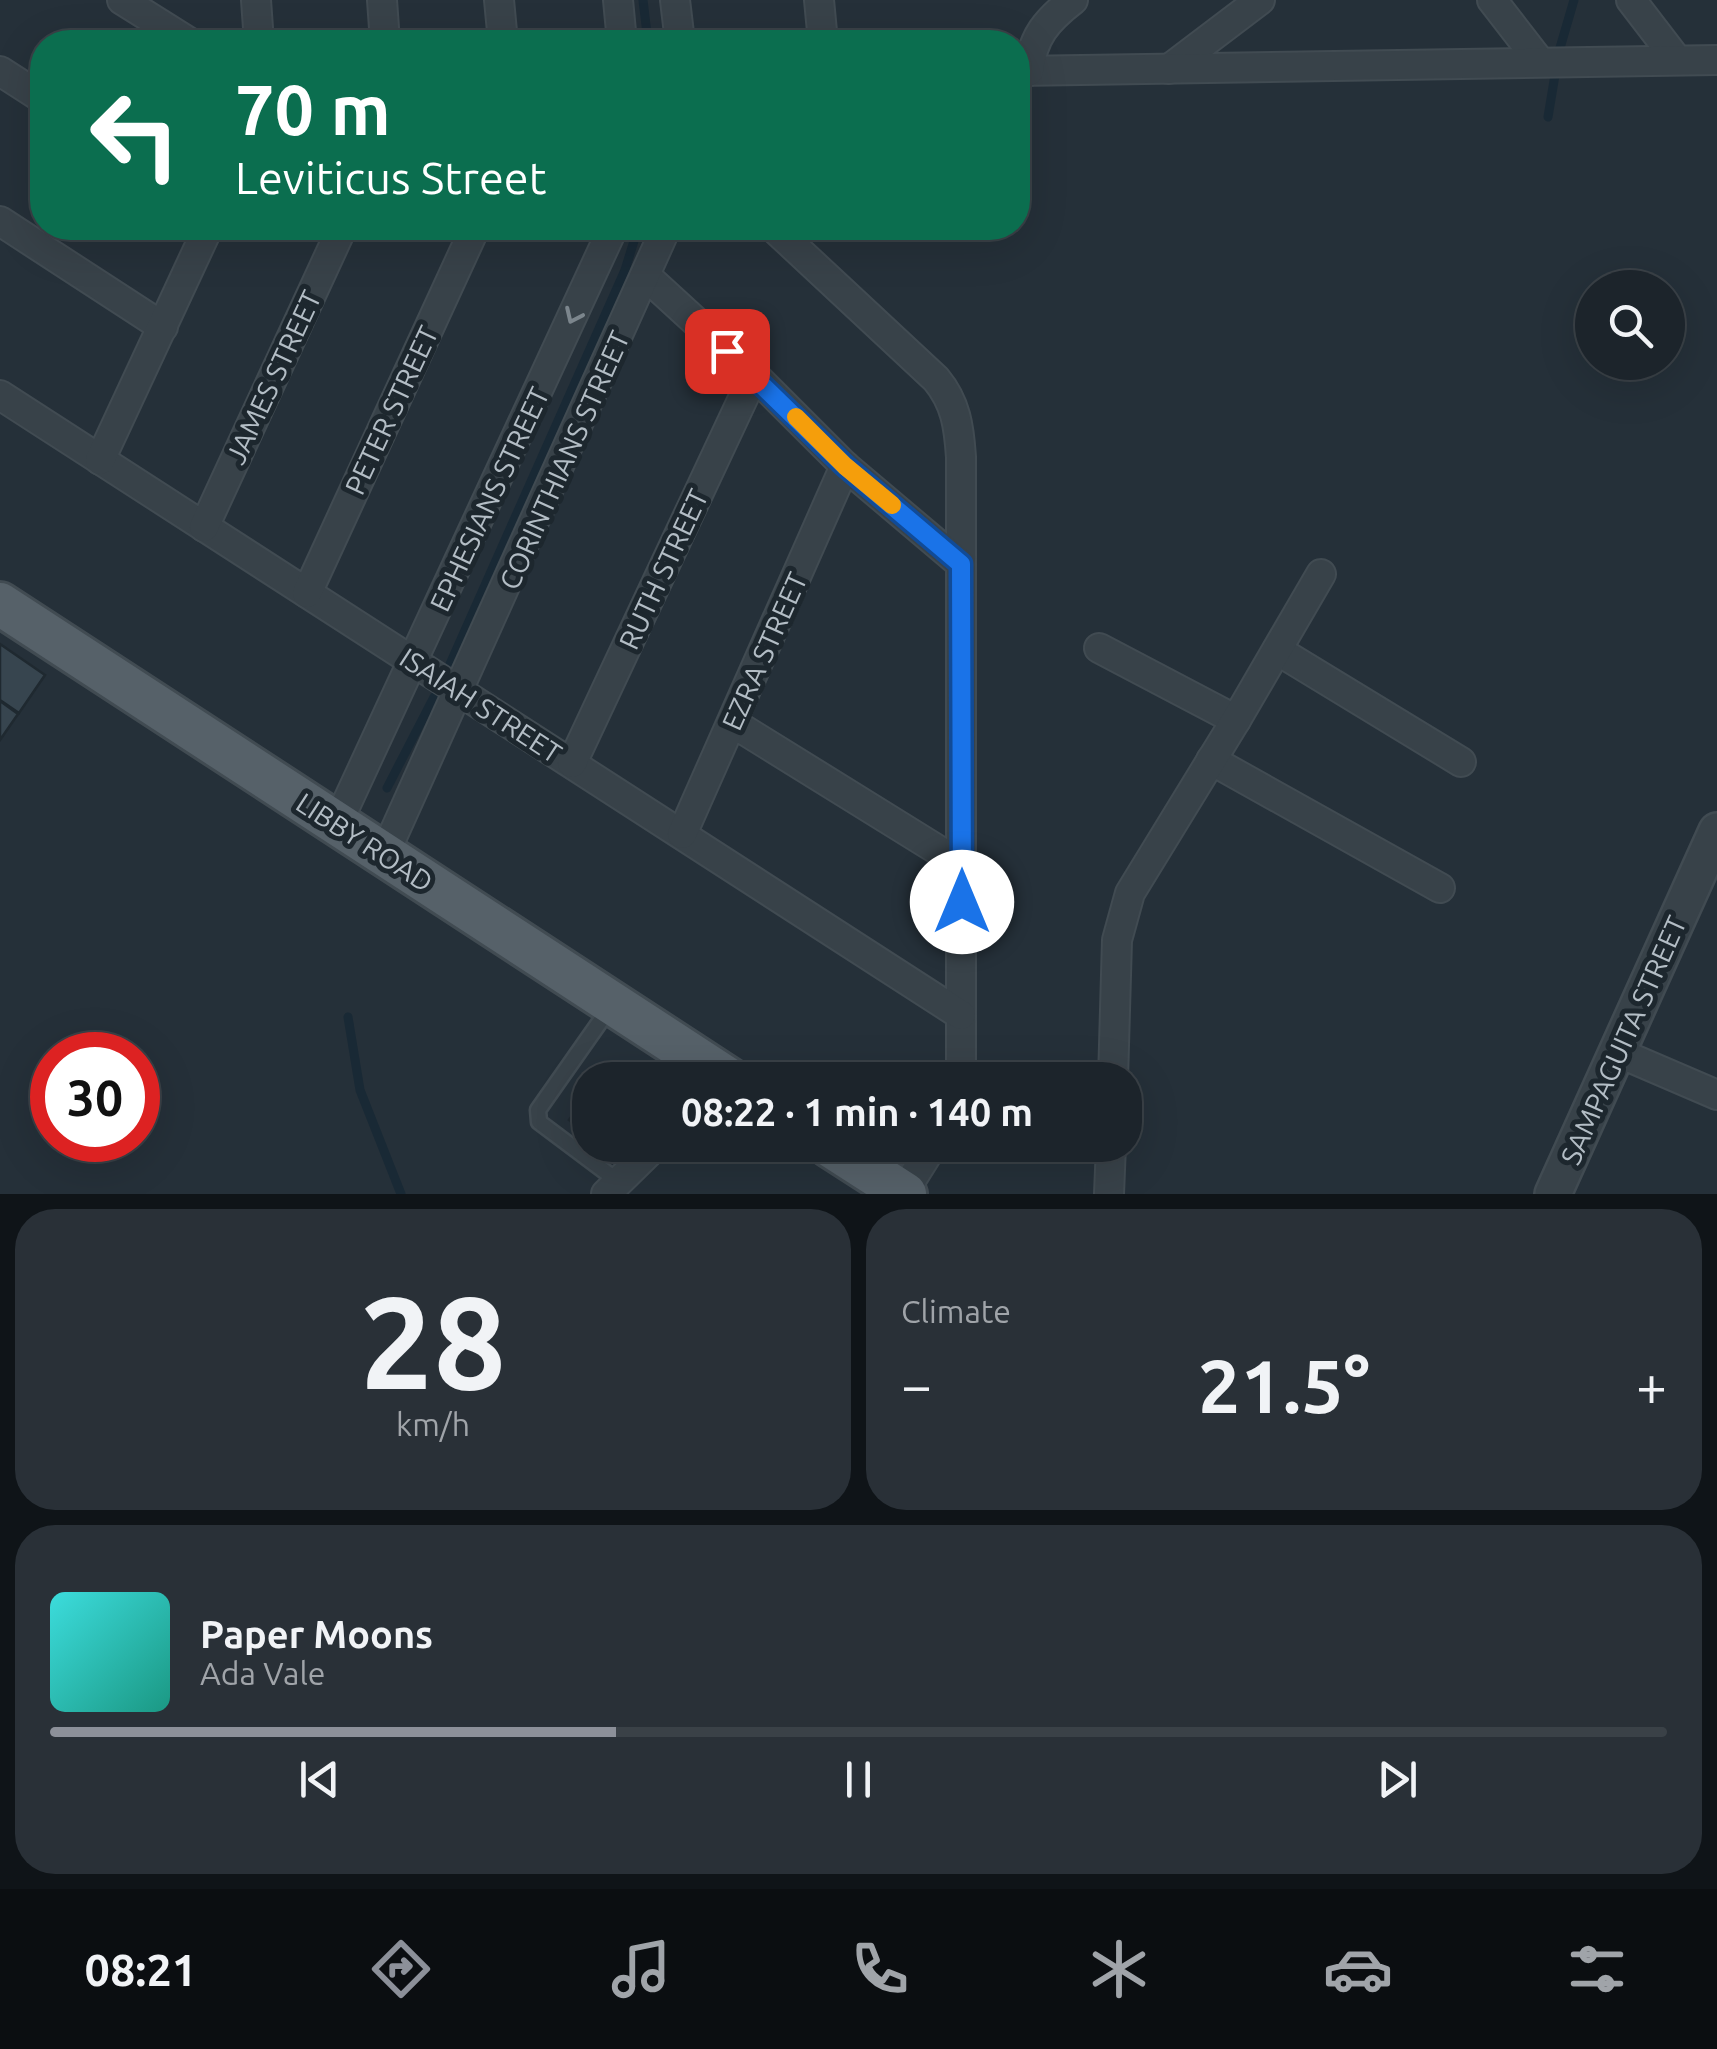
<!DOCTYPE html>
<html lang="en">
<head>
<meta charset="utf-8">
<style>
	:root { --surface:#1c242b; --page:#293037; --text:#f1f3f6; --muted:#a0a4a9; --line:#3a4147; --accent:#8c9099 }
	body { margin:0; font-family:Ubuntu,sans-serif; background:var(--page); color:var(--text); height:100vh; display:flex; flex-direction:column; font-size:38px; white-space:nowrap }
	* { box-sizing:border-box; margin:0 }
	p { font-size:32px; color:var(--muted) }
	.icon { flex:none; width:55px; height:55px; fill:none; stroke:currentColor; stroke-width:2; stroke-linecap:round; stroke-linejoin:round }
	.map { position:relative; height:1194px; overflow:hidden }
	.panel { display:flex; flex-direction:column; gap:15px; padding:15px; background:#0f1418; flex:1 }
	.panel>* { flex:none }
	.guide { position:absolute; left:30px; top:30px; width:1000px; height:210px; border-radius:40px; box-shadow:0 10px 40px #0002,0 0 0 2px var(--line); background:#0b6e4f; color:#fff; overflow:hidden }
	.fabs { position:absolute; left:1575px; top:270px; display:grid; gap:20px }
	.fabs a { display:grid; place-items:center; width:110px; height:110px; border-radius:50%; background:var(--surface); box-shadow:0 10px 40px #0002,0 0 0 2px var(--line); font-size:50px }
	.speed { position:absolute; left:30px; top:1032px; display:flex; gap:20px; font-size:50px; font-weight:700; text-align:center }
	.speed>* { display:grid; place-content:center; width:130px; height:130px; border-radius:50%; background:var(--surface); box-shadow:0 10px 40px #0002,0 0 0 2px var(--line); line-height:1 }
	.speed .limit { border:15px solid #d22; background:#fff; color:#111 }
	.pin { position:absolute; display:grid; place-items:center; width:85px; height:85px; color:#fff; margin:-42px; border-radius:20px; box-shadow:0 5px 15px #0006 }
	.me { position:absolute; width:110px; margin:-55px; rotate:0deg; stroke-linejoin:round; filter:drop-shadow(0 0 8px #0008) }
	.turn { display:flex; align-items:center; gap:35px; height:210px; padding:0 40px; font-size:45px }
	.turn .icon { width:130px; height:130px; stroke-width:2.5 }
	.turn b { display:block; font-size:70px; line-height:85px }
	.big { font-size:75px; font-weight:700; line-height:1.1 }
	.panel .tile { flex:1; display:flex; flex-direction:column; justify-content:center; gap:15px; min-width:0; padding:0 35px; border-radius:40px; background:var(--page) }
	.panel .dial { align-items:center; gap:0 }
	.dial b { font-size:130px; line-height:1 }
	.song { display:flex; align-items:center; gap:30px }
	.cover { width:120px; height:120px; border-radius:15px; background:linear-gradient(135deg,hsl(180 70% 55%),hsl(170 70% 35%)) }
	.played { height:10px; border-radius:5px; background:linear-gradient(90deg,var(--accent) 35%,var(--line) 35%) }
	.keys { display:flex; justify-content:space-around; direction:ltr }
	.heat { display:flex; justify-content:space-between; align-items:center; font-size:55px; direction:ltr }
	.panel .tiles { flex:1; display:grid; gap:15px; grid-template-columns:1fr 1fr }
	.tile:last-child { grid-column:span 2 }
	.trip { position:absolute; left:572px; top:1062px; width:570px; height:100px; border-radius:40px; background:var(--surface); box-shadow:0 10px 40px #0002,0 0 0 2px var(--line); font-weight:700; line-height:100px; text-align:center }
	.tabs { display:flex; height:160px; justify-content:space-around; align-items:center; background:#0b0e11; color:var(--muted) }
	.tabs .icon { width:70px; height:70px }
	.tabs .selected { color:var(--accent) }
	.tabs b { font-size:45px; color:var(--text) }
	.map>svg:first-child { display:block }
</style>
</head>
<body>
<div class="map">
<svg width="1717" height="1194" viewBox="0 0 1717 1194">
	<rect width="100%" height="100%" fill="#253039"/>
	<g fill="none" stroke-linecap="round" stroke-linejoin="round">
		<g stroke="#192935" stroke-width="9">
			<path d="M643,0L648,42"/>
			<path d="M1560,48L1574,0"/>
			<path d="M1548,117L1555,75"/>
			<path d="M450,664L625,270L638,228"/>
			<path d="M387,788L434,697"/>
			<path d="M348,1017L360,1090L401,1194"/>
		</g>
	</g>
	<g fill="#37454f" stroke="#1f2930" stroke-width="2.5">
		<path d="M0,644L45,675L19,713L0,700Z"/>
		<path d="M0,701L18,714L0,740Z"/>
		<path d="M585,1097L590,1101V1135L569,1120Z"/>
	</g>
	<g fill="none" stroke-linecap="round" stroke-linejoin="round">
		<defs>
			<path id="service" d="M611,1006L538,1110L539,1122L619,1182"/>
			<g id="minor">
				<path d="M122,0L189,42"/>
				<path d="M256,0L259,42"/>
				<path d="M382,0L385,42"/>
				<path d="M499,0L503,42"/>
				<path d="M618,0L622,42"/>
				<path d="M675,0L680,42"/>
				<path d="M819,0L823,42"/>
				<path d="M1492,0L1540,62"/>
				<path d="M1631,0L1677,60"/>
				<path d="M1169,69L1260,0"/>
				<path d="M0,71L42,98"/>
				<path d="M1018,71L1717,60"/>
				<path d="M1029,71C1032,37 1047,20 1073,0"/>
				<path d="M0,221L163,327"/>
				<path d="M774,228L936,379C956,403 959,427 961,457V1080"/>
				<path d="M647,277L754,375L845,466L961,564"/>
				<path d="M0,395L961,1015"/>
				<path d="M100,460L208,228"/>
				<path d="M204,527L342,228"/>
				<path d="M307,593L475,228"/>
				<path d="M1099,648L1236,720"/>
				<path d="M1277,650L1461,762"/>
				<path d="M733,723L962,865"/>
				<path d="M1211,760L1440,888"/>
				<path d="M572,763L754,375"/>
				<path d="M337,824L613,228"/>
				<path d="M682,834L845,466"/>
				<path d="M384,855L666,228"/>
				<path d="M1617,1052L1717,1095"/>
				<path d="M1113,1080L1117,940L1130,893L1236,720L1321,574"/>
				<path d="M903,1193L933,1145"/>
				<path d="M606,1194L656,1145"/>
				<path d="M1109,1194L1111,1145"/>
			</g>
			<path id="tertiary" d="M1553,1194L1717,831"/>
			<g id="primary">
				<path d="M0,604L730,1080"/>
				<path d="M829,1145L905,1194"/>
			</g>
		</defs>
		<use href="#service" stroke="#414b52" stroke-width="19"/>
		<use href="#minor" stroke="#414b52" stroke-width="32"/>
		<use href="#tertiary" stroke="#414b52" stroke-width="40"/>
		<use href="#primary" stroke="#414b52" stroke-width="48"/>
		<use href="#service" stroke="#384249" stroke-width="14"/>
		<use href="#minor" stroke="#384249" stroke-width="28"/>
		<use href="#tertiary" stroke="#384249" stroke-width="35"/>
		<use href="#primary" stroke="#566169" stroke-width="42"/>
	</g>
	<defs><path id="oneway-chevron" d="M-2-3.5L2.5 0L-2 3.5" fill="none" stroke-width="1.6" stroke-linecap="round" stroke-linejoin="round" transform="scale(2.5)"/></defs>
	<use stroke="#7c868d" href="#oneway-chevron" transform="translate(573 316) rotate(115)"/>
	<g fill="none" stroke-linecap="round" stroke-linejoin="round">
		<defs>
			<path id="route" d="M727,351L845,466L961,564L962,902"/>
		</defs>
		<use href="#route" stroke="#114b97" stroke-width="25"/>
		<use href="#route" stroke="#1a73e8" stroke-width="18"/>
		<path stroke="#f59e0b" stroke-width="18" d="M796,417L845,466L892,505"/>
	</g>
	<g text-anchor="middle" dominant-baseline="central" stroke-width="10" stroke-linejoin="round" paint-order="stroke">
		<g font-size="28" fill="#b3bdc5" stroke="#1d272e">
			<text transform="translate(273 377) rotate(-65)">JAMES STREET</text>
			<text transform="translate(391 410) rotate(-65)">PETER STREET</text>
			<text transform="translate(564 460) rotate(-66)">CORINTHIANS STREET</text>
			<text transform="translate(489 499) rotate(-65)">EPHESIANS STREET</text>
			<text transform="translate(663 569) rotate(-65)">RUTH STREET</text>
			<text transform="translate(764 651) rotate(-66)">EZRA STREET</text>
			<text transform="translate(481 705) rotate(33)">ISAIAH STREET</text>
			<text transform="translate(365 842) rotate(33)">LIBBY ROAD</text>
			<text transform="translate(1623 1040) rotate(-66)">SAMPAGUITA STREET</text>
		</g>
	</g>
</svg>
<div class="fabs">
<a><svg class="icon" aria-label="search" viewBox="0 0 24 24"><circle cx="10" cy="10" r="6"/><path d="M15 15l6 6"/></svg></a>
</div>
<div class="speed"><div class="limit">30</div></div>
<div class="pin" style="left:727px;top:351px;background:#d93025"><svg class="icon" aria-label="arrive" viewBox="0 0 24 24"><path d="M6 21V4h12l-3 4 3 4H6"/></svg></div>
<svg class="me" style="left:962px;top:902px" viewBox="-20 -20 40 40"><circle r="19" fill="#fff"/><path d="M0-13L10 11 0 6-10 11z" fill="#1a73e8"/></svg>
<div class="trip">08:22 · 1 min · 140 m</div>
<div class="guide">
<div class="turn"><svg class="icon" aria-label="left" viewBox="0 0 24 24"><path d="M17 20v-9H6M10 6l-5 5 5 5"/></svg><div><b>70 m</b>Leviticus Street</div></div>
</div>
</div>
<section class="panel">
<div class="tiles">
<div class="tile dial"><b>28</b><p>km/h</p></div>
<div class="tile"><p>Climate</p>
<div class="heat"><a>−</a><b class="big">21.5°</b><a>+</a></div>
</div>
<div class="tile">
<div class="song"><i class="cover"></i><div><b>Paper Moons</b><p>Ada Vale</p></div></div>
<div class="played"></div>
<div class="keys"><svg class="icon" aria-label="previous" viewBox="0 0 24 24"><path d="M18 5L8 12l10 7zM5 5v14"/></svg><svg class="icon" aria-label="pause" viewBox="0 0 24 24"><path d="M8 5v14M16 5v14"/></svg><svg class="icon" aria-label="next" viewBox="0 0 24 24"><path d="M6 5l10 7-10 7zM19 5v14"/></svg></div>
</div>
</div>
</section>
<nav class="tabs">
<b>08:21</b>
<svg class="icon selected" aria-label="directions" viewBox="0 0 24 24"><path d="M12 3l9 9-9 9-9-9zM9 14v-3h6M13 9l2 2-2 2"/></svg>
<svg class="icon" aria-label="music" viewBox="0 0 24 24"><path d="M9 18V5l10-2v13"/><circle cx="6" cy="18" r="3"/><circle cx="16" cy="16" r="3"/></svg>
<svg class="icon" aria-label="phone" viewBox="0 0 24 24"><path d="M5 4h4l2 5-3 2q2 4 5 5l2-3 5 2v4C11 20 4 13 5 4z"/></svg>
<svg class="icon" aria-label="climate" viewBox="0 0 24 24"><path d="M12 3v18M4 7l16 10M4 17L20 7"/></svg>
<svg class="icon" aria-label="car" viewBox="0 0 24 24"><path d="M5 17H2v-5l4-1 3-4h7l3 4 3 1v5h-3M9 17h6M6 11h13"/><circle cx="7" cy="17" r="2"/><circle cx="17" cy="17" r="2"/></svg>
<svg class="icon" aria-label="filters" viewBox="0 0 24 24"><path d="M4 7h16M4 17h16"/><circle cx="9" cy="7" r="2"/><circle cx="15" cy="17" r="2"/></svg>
</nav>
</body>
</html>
